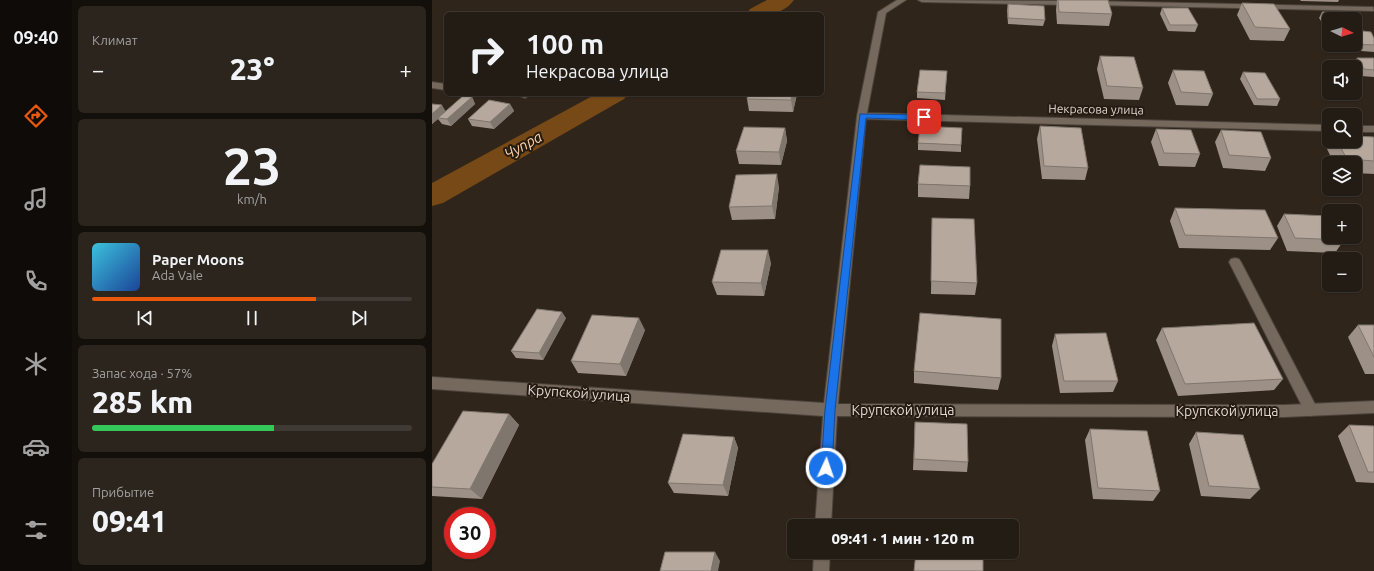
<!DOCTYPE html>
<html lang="ru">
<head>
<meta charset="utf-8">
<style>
	:root { --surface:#231c14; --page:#2b251d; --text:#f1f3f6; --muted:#a3a1a0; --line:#403a34; --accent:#ea580c }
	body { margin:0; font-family:Ubuntu,sans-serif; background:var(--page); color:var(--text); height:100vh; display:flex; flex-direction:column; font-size:15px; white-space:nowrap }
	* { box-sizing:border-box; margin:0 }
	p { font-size:13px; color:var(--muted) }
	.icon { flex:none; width:22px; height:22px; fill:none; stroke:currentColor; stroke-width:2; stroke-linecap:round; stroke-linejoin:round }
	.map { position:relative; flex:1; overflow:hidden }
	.drawer { display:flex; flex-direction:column; gap:6px; padding:6px; background:#130f0b; width:360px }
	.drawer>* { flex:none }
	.top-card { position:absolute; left:12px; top:12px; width:380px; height:84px; border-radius:6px; box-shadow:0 1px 3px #0004,0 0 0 1px var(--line); background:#231c14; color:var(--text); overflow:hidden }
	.needle { width:26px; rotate:95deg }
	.controls { position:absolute; left:890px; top:12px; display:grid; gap:8px }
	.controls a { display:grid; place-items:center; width:40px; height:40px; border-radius:6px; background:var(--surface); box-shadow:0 1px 3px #0004,0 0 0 1px var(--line); font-size:20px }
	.speed { position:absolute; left:12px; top:507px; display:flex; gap:8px; font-size:20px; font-weight:700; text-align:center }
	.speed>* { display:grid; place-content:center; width:52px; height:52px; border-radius:50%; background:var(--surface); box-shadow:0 1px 3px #0004,0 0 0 1px var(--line); line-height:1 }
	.speed .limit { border:6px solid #d22; background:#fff; color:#111 }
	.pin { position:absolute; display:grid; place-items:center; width:34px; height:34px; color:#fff; margin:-17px; border-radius:8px; box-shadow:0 2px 6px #0006 }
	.me { position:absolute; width:44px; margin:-22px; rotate:3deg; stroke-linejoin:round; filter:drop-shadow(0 0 3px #0008) }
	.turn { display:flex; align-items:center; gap:14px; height:84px; padding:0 16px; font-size:18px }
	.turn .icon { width:52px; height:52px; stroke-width:2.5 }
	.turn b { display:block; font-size:28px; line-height:34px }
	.big { font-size:30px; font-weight:800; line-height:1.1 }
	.drawer .card { flex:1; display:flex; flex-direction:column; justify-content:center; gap:6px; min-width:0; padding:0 14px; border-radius:6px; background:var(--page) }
	.drawer .dial { align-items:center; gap:0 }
	.dial b { font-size:52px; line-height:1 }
	.song { display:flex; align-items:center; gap:12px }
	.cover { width:48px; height:48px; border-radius:6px; background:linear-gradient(135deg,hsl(190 70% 55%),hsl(220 70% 35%)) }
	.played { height:4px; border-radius:2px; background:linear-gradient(90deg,var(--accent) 70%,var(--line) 70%) }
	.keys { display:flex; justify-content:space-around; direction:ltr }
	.heat { display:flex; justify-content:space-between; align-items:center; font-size:22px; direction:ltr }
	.charge { height:6px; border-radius:3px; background:linear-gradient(90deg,#34c759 57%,var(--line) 0) }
	.trip { position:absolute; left:355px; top:519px; width:232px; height:40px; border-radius:6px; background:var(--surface); box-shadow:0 1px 3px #0004,0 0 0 1px var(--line); font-weight:800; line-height:40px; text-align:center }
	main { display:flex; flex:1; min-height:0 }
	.tabs { display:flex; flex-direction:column; width:72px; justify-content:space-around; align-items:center; background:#0e0b08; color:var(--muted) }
	.tabs .icon { width:28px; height:28px }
	.tabs .selected { color:var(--accent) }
	.tabs b { font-size:18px; color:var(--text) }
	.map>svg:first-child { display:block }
</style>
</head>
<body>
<main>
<nav class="tabs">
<b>09:40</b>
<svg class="icon selected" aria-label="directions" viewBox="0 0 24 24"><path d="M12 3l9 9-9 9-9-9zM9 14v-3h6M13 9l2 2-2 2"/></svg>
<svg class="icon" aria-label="music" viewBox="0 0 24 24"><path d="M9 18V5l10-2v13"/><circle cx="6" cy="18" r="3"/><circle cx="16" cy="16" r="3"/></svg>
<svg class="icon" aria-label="phone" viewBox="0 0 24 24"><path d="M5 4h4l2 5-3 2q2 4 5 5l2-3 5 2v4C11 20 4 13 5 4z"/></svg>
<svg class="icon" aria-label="climate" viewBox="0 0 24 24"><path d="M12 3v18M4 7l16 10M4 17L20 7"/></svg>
<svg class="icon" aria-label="car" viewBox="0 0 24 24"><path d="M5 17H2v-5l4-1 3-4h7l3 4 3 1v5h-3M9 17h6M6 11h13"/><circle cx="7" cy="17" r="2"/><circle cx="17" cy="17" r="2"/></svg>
<svg class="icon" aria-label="filters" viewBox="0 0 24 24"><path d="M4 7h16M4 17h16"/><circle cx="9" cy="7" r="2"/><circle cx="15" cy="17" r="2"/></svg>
</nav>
<section class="drawer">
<div class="card"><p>Климат</p>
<div class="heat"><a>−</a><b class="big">23°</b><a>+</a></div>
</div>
<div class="card dial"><b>23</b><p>km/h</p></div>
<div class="card">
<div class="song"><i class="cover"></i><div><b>Paper Moons</b><p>Ada Vale</p></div></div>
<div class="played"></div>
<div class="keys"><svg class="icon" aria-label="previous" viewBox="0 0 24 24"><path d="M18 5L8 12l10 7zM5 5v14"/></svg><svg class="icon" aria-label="pause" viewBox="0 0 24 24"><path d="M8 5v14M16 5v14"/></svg><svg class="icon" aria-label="next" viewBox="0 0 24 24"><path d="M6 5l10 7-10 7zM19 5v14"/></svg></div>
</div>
<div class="card"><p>Запас хода · 57%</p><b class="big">285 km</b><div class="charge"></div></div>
<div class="card"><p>Прибытие</p><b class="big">09:41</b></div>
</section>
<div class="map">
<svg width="942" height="571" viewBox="0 0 942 571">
	<rect width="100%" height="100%" fill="#2f251b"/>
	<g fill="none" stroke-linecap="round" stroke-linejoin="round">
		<g fill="#764916" fill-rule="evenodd">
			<path d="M335,0H362C351,16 332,14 315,14L318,9Z"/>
			<path d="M164,94H196L192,99L11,203L0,206V183Z"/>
		</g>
		<defs>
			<path id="lane" d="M803,258L807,259L809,262L884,406L886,410L884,414L879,416L874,414L797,262L799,259Z"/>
			<g id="street">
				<path d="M465,0H474L454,13L435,113L897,125V131L434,119L406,404L852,405L942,401V413L852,417L405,416L399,526H383L391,416L0,389V377L392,403L425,116L446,12Z"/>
				<path d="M486,0L640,1L644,3L640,5L490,2Z"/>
				<path d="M657,1L941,7L942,11L660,5H657Z"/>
				<path d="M0,82L14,84V90L0,88Z"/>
				<path d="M82,94H97L98,95L93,98Z"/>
				<rect x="923" y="126" width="19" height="6"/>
				<path d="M382,552H398L397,571H381Z"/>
			</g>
		</defs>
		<use href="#lane" stroke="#4b423a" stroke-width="2"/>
		<use href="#street" stroke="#4b423a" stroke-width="2"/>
		<use href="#lane" fill="#75685d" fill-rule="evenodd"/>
		<use href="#street" fill="#75685d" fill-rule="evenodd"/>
	</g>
	<g fill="#9d9086">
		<path d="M625,0H669L680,14L677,26L625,24L624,10Z"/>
		<path d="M868,0H907L906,2L869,1Z"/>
		<path d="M810,3L858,29L852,41L818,40L805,15Z"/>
		<path d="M576,4L613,20L611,26L576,24L575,10Z"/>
		<path d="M730,8L766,25L763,32L736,31L728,14Z"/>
		<path d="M890,12L928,18L925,25H923V19H897V24H891L887,18Z"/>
		<path d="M923,30L942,38V52L916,50L913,45H923Z"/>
		<path d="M668,56L711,88L707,100L672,99L665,69Z"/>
		<path d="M925,58H942V77L929,76L921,64Z"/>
		<path d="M741,70L781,94L776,106L744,105L736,83Z"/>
		<path d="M515,71L513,100L485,98V92Z"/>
		<path d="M811,72L848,99L845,106L822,105L808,79Z"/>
		<path d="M365,94L361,112L317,111L315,99Z"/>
		<path d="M40,97L43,104L19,126L10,124L6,119L0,124V104L13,111Z"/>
		<path d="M78,104L82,111L62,129L40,126L36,119Z"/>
		<path d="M608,126L656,168L653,180L610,179L605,139Z"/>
		<path d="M353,128L355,141L349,165L307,164L304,151Z"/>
		<path d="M724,129L768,154L763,167L727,166L719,142Z"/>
		<path d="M789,130L839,158L833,171L791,168L783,142Z"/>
		<path d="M942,137V174L923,173V163H902L894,147L898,141H923Z"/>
		<path d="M486,143L529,145V152L486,150Z"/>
		<path d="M486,184L538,186L537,199L486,197Z"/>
		<path d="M347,187L343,219L300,220L297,207Z"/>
		<path d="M743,208L846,238L838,250L747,248L738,221Z"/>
		<path d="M852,214L912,240L903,253L855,251L845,226Z"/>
		<path d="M500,218L545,283L543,295L499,294Z"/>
		<path d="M339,263L332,296L285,295L280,282Z"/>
		<path d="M134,318L111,360L84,358L79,351Z"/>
		<path d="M926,325H942V374H933L916,337Z"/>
		<path d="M730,328L851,379L842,390L746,396L724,340Z"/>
		<path d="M213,330L194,376L146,373L139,361Z"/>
		<path d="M623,334L686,381L681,392L628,393L620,346Z"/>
		<path d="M482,371L569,378L566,390L482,383Z"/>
		<path d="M77,414L87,425L50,499L0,496V464Z"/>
		<path d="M483,422L536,462L535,472L481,470Z"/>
		<path d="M917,425L942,426V483L924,482L906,436Z"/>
		<path d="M658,429L728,491L721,501L661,499L653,440Z"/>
		<path d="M764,432L828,489L818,499L769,496L757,444Z"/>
		<path d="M302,437L306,448L296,496L242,493L236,483Z"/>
	</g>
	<g fill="#7f766d">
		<path d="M360,94H365L361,112L359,100Z"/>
		<path d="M40,97L43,104L19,126L15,119Z"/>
		<path d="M78,104L82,111L62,129L58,122Z"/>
		<path d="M10,105L14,112L6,118V119L0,124V114Z"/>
		<path d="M353,128L355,141L349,165L347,152Z"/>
		<path d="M345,174L347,187L343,219L340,206Z"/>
		<path d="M336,250L339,263L332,296L329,283Z"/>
		<path d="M130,312L134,318L111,360L107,353Z"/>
		<path d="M207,318L213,330L194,376L188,364Z"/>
		<path d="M77,414L87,425L50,499L38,489Z"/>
		<path d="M302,437L306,448L296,496L291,485Z"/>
		<path d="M283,552L288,561L286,571H279Z"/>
	</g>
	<g fill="#b6a89c" stroke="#7f766d">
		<path d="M626,0H676L680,14L627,12Z"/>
		<path d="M810,3L842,4L858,29L823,27Z"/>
		<path d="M576,4L612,6L613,20L576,18Z"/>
		<path d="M730,8H756L766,25H738Z"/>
		<path d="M890,12H924L928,18H894Z"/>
		<path d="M923,30L939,32L942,38V45L923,44Z"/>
		<path d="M668,56L702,57L711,88L675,86Z"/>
		<path d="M925,58H942V70L932,69Z"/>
		<path d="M488,70L515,71L513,93L485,92Z"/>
		<path d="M741,70L772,71L781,94L749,92Z"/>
		<path d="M811,72L833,73L848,99H825Z"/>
		<path d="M316,94H360L359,100L315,99Z"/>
		<path d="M31,96L40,97L15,119L6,118Z"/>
		<path d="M57,100L78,104L58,122L36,119Z"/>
		<path d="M0,104L10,105L0,114Z"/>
		<path d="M488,126L530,128L529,145L486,143Z"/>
		<path d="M608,126L649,128L656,168L612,166Z"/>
		<path d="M312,127L353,128L347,152L304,151Z"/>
		<path d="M724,129L759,130L768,154L732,153Z"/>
		<path d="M789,130L829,132L839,158L797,155Z"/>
		<path d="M923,136L942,137V161L915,159L905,141H923Z"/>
		<path d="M488,165L538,167V186L486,184Z"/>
		<path d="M345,174L340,206L297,207L304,175Z"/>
		<path d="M743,208L833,210L846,238L753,235Z"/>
		<path d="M852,214L897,216V237H910L912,240L863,238Z"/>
		<path d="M500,218L542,219L545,283L499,281Z"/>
		<path d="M289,250H336L329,283L280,282Z"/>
		<path d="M105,309L130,312L107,353L79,351Z"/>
		<path d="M488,313L569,319V378L482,371Z"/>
		<path d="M160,315L207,318L188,364L139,361Z"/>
		<path d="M822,323L851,379L753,384L730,328Z"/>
		<path d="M926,325H942V357Z"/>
		<path d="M674,333L686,381H632L623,334Z"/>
		<path d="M31,411L77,414L38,489L0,487V464Z"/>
		<path d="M483,422L535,424L536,462L482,459Z"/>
		<path d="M917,425L942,426V472H936Z"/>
		<path d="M658,429L715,431L728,491L666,488Z"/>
		<path d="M764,432L811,435L828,489L777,486Z"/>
		<path d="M251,434L302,437L291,485L236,483Z"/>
		<path d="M233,552H283L279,571H228Z"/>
		<path d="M484,552H551V571H482Z"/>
	</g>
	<path fill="#1a73e8" stroke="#114b97" d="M428,114L492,115L496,117L492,120L434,118L403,410L400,468L398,472L394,473L391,472L389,468L393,410Z"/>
	<g text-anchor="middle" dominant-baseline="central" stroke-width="4" stroke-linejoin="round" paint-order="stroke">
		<g font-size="12" fill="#dfd7d1" stroke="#251b11">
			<text transform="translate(664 109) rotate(1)">Некрасова улица</text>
		</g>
		<g font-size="14" fill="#dfd7d1" stroke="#251b11">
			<text transform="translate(147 393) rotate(4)">Крупской улица</text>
			<text x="471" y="410">Крупской улица</text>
			<text x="795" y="411">Крупской улица</text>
		</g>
		<g font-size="15" font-style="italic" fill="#fcd1a9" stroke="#251b11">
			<text transform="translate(91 145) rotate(-29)">Чупра</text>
		</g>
	</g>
</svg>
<div class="controls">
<a><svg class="needle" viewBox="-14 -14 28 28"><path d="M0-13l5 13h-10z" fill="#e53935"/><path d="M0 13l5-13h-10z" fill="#a3a1a0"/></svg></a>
<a><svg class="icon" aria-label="sound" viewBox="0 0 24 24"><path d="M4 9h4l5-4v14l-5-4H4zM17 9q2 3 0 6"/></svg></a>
<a><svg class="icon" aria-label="search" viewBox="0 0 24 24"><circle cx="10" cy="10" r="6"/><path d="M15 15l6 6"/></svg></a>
<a><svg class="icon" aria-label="layers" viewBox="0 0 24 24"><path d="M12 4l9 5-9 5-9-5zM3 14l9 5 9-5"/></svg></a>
<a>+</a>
<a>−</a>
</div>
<div class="speed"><div class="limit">30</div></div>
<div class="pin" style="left:492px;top:117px;background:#d93025"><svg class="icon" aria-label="arrive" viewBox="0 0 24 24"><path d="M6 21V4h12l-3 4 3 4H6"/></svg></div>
<svg class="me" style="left:394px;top:468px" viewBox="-20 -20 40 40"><circle r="17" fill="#1a73e8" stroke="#fff" stroke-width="3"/><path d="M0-11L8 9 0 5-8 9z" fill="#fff"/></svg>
<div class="trip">09:41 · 1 мин · 120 m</div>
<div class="top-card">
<div class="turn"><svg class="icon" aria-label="right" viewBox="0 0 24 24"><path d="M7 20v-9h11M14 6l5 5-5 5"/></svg><div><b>100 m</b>Некрасова улица</div></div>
</div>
</div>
</main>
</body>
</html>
